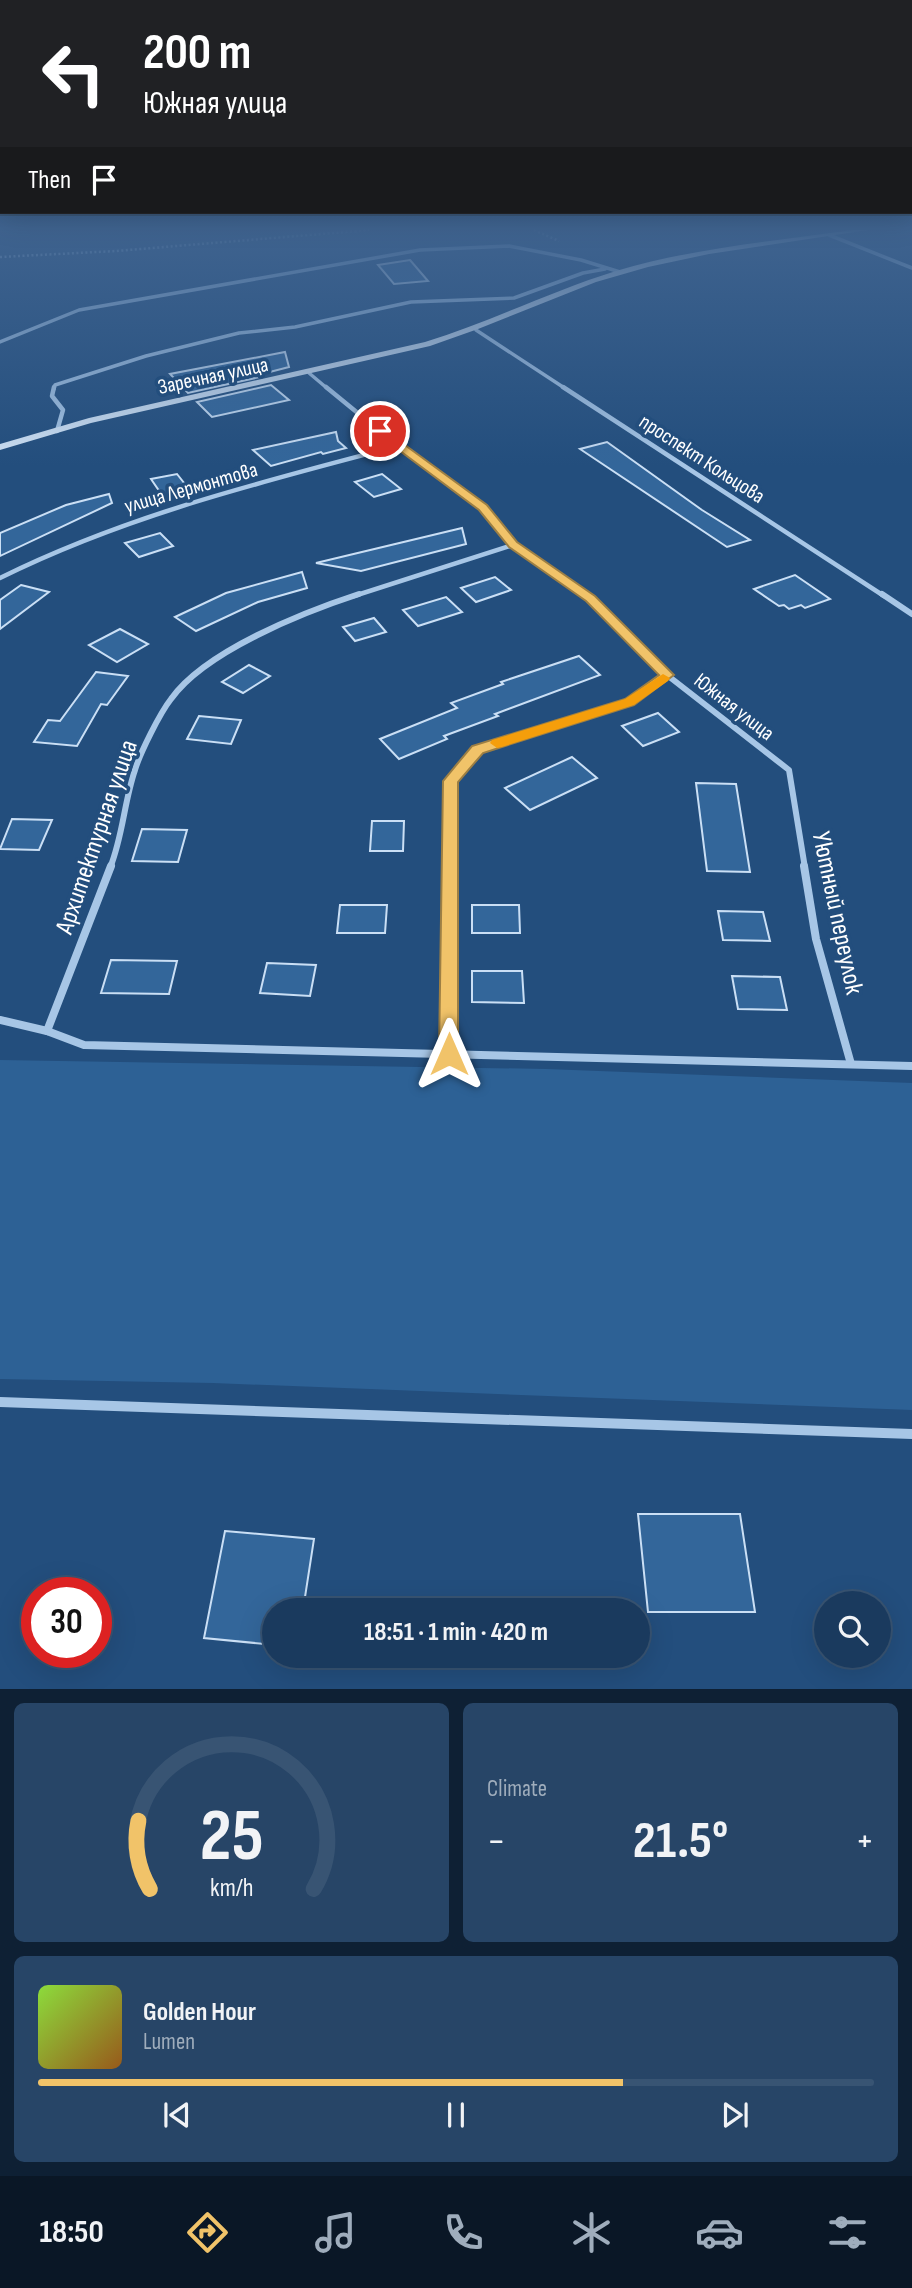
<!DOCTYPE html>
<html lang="en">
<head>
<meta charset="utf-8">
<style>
	:root { --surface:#1a3a5e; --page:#274567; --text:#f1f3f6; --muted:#9fadbc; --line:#385473; --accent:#f1c369 }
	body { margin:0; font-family:"Sofia Sans Condensed",sans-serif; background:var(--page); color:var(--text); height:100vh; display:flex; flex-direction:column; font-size:26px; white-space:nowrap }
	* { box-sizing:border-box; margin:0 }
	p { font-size:23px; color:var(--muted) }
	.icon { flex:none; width:38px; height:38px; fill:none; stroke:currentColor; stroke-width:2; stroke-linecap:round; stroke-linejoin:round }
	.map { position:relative; height:1689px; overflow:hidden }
	.sheet { display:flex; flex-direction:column; gap:14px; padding:14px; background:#0e2034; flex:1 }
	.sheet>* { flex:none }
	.banner { position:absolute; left:0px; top:0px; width:914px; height:214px; box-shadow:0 7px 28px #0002,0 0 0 2px var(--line); background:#202124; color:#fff; overflow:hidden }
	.fabs { position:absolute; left:814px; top:1591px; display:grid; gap:14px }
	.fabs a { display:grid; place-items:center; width:77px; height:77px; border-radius:50%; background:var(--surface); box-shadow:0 7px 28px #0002,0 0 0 2px var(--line); font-size:35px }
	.speed { position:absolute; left:21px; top:1577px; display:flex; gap:14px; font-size:35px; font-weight:700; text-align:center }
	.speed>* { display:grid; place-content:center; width:91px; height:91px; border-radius:50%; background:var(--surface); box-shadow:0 7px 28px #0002,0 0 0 2px var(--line); line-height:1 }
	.speed .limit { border:10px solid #d22; background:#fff; color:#111 }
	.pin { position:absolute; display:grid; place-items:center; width:60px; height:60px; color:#fff; margin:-30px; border:4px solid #fff; border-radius:50%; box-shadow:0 2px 7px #0007 }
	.me { position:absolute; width:77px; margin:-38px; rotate:0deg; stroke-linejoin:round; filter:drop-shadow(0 0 5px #0008) }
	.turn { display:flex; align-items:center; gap:24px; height:147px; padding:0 28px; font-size:32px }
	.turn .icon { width:91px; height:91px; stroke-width:2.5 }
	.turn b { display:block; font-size:49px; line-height:60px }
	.then { display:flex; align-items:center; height:66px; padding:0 28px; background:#0003; gap:14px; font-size:26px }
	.big { font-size:52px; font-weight:700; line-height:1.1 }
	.sheet .card { flex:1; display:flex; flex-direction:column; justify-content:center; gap:10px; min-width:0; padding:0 24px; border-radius:10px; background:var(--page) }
	.sheet .dial { align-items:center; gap:0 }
	.dial svg { height:182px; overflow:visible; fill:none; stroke:var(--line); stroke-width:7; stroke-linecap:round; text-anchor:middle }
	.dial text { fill:var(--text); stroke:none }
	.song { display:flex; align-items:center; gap:21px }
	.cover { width:84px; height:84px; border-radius:10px; background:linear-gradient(135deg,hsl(90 70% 55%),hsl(30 70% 35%)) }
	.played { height:7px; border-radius:4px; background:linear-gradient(90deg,var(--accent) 70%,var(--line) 70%) }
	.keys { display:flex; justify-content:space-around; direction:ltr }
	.heat { display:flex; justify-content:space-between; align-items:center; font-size:38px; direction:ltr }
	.sheet .tiles { flex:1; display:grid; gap:14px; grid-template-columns:1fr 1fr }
	.card:last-child { grid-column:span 2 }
	.trip { position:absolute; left:262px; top:1598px; width:388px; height:70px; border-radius:35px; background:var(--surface); box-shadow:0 7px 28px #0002,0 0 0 2px var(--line); font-weight:700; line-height:70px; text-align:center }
	.tab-bar { display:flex; height:112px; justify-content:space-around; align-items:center; background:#0a1726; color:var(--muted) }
	.tab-bar .icon { width:49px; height:49px }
	.tab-bar .active { color:var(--accent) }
	.tab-bar b { font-size:32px; color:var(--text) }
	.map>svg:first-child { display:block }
</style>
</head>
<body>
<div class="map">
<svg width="912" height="1690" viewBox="0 0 912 1690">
	<rect width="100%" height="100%" fill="#234e7d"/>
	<path fill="#2d6195" d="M0,1060L546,1069L912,1083V1410L213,1383L0,1379Z"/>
	<g fill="#33669a" stroke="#cadff5" stroke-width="2">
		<path d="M410,260L428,281L394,284L378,265Z"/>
		<path d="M285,352L289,367L258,375L260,377L188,393L170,374Z"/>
		<path d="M271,385L289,400L212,417L197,402Z"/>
		<path d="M336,432L338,441L346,448L323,454L321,452L271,466L253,450Z"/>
		<path d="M607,442L702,510L750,540L727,547L580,449Z"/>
		<path d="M177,474L188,488L162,495L151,479Z"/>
		<path d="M382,474L401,489L374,497L355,482Z"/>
		<path d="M109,494L112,503L0,556V533L66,505Z"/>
		<path d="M462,528L466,544L361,571L316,563Z"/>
		<path d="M160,533L173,546L139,557L125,543Z"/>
		<path d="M302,572L307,588L258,602L196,631L175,617L226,593Z"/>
		<path d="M795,575L830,599L805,608L801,605L789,609L784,605L779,606L754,589Z"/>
		<path d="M495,577L511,590L476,602L461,588Z"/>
		<path d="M21,585L49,592L0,629V600Z"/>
		<path d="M446,597L462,612L418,626L403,610Z"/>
		<path d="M374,618L386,632L355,641L343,627Z"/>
		<path d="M120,629L148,644L117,662L89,645Z"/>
		<path d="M579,656L600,675L495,714L498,716L444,736L447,739L399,759L380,739L457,708L451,703L503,684L501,682Z"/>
		<path d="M249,665L270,676L243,693L222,682Z"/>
		<path d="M96,672L128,676L107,705L101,704L77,746L34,742L48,720L60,721Z"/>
		<path d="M658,713L679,732L643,746L622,726Z"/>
		<path d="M199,716L241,720L231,744L187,739Z"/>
		<path d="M572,757L597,778L530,810L505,788Z"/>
		<path d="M696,783L736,784L750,872L707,871Z"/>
		<path d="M12,819L52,820L39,850L0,849Z"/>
		<path d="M372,821H404L403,851H370Z"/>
		<path d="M142,829L187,830L178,862L132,861Z"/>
		<path d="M340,905H387L385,933H337Z"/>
		<path d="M472,905H519L520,933H472Z"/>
		<path d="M718,911L763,912L770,941L723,940Z"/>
		<path d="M111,960L177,961L169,994L101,993Z"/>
		<path d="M267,963L316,965L310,996L260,993Z"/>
		<path d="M472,971H522L524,1003L472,1002Z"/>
		<path d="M732,976L780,977L787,1010L738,1009Z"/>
		<path d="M638,1514H740L755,1612H648Z"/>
		<path d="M225,1531L314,1539L303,1610H275V1645L204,1638Z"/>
	</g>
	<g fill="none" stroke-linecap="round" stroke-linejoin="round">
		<g stroke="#a7c6e6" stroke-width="2.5" stroke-dasharray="2 2.5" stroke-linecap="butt">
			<path d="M534,230L559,241"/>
			<path d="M0,257L116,251L369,230"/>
		</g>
		<g stroke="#a7c6e6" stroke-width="3.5">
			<path d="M829,235L912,268"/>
			<path d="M476,330L566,389"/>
			<path d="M0,342L79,310L420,250L509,246L581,260L620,272"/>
			<path d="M309,373L328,389"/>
			<path d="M54,389L55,385L146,356L239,333L295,327L411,302L514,298L583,273L605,269"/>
		</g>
		<g stroke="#a7c6e6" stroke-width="4.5">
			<path d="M54,387L52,396L63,410L57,431"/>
			<path d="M326,387L398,446L483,508L513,545L587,596"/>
			<path d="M563,387L884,596"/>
			<path d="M0,578C127,515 262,482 398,446"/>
			<path d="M354,596L513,545"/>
		</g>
		<g stroke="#a7c6e6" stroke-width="6">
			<path d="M584,594L667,675L789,770L805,868"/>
			<path d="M882,594L912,614"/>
			<path d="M110,868C123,836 124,802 135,770C140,753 160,713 171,699C205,651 304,612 359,594"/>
			<path d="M450,868V781L477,749L630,702L667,675"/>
		</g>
		<g stroke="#a7c6e6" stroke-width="8">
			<path d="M804,866L816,939L851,1064"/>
			<path d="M0,1020L47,1031L84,1045L912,1066"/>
			<path d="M47,1031L111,866"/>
			<path d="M449,1053L450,866"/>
		</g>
		<path stroke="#a7c6e6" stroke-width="10" d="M0,1402L912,1434"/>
		<path fill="#d0e2f5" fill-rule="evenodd" d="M853,230H868L709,254L648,267L596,282L478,329L430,346L91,423L0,450V444L89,418L425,342C490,322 551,291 616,271C693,248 774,241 853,230Z"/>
	</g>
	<linearGradient id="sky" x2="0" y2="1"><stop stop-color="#132b45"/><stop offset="0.49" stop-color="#3f638f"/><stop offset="1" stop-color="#3f638f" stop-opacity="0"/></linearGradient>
	<rect width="912" height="466" fill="url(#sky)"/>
	<path fill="#f1c369" stroke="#9d7f44" stroke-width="2" d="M376,429H383L487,505L517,542L595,596L674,675L634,705L483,753L458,782V1054L456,1059L449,1061L442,1059L439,1054L443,781L472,746L625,699L659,675L586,601L509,547L479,510L376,433Z"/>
	<path fill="#f59e0b" d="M663,674L670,678L668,681L634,705L502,747L497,748L490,743L492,740L625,699Z"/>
	<g text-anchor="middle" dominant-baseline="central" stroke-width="7" stroke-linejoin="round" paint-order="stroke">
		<g font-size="21" fill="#fff" stroke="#234e7d">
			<text transform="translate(213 376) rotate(-12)">Заречная улица</text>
			<text transform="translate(702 459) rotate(33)">проспект Кольцова</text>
			<text transform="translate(191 488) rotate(-16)">улица Лермонтова</text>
			<text transform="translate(734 707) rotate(38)">Южная улица</text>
		</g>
		<g font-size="26" fill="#fff" stroke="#234e7d">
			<text transform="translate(97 837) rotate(-71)">Архитектурная улица</text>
			<text transform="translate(837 913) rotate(78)">Уютный переулок</text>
		</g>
	</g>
</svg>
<div class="fabs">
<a><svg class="icon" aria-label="search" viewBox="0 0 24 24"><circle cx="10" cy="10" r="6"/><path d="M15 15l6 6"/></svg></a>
</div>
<div class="speed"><div class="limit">30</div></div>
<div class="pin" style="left:380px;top:431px;background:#d93025"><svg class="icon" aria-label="arrive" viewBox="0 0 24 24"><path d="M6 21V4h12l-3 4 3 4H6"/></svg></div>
<svg class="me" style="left:449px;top:1054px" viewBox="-20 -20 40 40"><path d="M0-17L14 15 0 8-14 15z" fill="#f1c369" stroke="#fff" stroke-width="4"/></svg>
<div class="trip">18:51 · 1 min · 420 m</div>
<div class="banner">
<div class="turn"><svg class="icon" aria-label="left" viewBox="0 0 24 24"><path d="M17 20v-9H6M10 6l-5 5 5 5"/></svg><div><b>200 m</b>Южная улица</div></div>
<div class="then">Then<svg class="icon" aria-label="arrive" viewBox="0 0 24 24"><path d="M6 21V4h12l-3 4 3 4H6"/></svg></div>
</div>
</div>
<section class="sheet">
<div class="tiles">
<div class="card dial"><svg viewBox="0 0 100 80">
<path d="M14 69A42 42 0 1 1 86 69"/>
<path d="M14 69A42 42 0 0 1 9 39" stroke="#f1c369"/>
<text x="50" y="56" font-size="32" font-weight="700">25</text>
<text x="50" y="72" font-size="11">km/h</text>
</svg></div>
<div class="card"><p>Climate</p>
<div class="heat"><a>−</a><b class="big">21.5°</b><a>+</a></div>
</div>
<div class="card">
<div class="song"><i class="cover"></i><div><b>Golden Hour</b><p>Lumen</p></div></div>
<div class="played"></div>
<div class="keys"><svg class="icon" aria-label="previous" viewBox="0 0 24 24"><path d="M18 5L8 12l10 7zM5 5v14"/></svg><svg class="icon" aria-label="pause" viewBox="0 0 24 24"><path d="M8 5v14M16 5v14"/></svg><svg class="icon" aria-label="next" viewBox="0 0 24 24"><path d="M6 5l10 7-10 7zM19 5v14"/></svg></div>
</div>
</div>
</section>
<nav class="tab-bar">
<b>18:50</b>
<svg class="icon active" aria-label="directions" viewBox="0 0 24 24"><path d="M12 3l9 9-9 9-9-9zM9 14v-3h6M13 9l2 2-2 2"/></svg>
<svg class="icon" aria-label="music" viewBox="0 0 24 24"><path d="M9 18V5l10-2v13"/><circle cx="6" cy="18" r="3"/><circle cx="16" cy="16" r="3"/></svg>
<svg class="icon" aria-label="phone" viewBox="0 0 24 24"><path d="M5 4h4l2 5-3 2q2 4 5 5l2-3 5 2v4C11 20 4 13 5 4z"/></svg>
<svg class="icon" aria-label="climate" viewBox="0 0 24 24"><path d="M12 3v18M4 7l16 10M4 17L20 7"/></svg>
<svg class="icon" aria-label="car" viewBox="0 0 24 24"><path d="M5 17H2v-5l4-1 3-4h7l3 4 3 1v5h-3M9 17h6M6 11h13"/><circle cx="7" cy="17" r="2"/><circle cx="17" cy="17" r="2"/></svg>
<svg class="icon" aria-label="filters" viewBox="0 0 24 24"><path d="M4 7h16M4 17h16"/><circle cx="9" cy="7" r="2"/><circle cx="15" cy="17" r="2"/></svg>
</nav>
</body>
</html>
